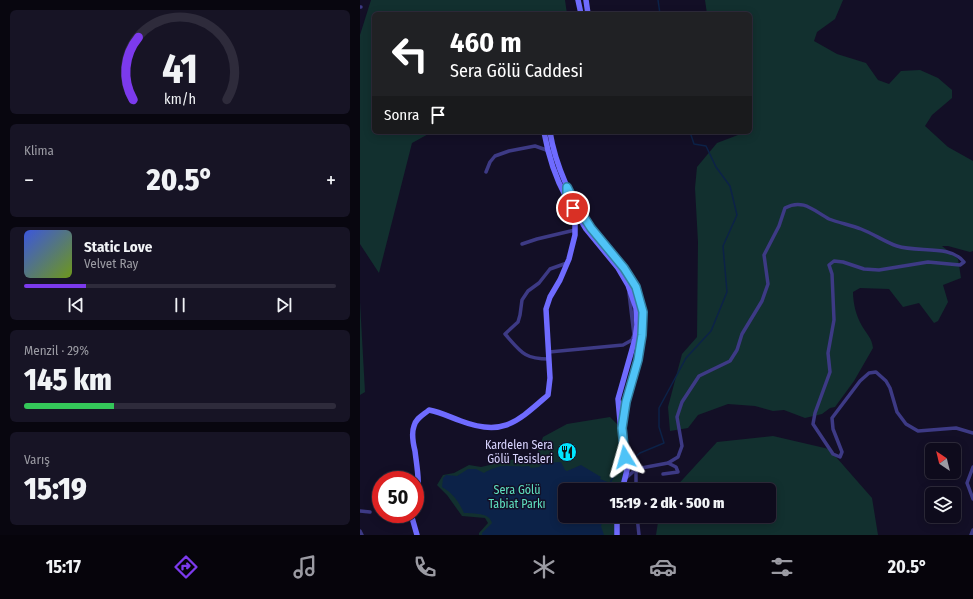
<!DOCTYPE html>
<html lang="tr">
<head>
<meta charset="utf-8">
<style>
	:root { --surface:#0e0b1c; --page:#171425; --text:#f1f3f6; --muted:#9b9ba3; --line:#2e2b3b; --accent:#7c3aed }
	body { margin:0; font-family:"Fira Sans Condensed",sans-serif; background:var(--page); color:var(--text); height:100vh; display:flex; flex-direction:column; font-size:15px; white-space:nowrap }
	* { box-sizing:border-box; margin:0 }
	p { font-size:13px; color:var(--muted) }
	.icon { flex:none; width:22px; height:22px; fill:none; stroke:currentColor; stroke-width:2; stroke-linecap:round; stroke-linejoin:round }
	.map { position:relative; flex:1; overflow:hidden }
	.panel { display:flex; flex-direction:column; gap:10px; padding:10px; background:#08060f; width:360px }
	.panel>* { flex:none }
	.banner { position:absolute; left:12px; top:12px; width:380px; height:122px; border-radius:6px; box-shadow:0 2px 10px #0003,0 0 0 1px var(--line); background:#202124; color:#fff; overflow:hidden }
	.needle { width:26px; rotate:325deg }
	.buttons { position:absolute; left:565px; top:443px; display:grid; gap:8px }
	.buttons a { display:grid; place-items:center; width:36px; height:36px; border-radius:6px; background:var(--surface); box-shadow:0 2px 10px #0003,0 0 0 1px var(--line); font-size:20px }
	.speed { position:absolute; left:12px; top:471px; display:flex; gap:8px; font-size:20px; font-weight:700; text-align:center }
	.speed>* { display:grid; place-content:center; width:52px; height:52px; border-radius:50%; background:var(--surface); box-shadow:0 2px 10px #0003,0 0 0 1px var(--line); line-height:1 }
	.speed .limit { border:6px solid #d22; background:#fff; color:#111 }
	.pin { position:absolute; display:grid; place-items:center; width:34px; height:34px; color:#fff; margin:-17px; border:2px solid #fff; border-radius:50%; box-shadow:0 1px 4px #0007 }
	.me { position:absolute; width:44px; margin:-22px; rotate:352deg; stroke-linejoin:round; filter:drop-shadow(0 0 3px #0008) }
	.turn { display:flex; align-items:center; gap:14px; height:84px; padding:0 12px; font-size:18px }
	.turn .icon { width:52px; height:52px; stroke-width:2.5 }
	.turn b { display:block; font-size:28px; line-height:34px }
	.then { display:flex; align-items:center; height:38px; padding:0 12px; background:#0003; gap:8px; font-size:15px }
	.big { font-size:30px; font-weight:800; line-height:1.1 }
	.panel .card { flex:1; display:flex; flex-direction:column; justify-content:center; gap:6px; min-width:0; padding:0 14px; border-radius:6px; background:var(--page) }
	.panel .dial { align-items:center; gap:0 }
	.dial svg { height:104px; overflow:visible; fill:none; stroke:var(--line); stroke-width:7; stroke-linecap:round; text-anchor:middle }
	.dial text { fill:var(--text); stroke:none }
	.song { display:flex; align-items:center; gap:12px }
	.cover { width:48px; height:48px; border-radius:6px; background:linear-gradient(135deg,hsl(230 70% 55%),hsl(80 70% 35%)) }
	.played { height:4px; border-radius:2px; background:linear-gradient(90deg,var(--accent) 20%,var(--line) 20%) }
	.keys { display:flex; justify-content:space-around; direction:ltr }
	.heat { display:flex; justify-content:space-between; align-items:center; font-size:22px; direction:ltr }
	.charge { height:6px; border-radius:3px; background:linear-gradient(90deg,#34c759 29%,var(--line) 0) }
	.trip { position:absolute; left:198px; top:483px; width:218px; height:40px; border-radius:6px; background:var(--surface); box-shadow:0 2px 10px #0003,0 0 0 1px var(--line); font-weight:800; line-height:40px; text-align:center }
	.tab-bar { display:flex; height:64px; justify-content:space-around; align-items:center; background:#06040b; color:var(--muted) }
	.tab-bar .icon { width:28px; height:28px }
	.tab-bar .current { color:var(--accent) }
	.tab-bar b { font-size:18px; color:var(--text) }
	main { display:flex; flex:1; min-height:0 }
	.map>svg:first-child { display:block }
</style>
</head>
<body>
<main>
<section class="panel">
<div class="card dial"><svg viewBox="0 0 100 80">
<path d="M14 69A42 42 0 1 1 86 69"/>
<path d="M14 69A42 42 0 0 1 18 21" stroke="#7c3aed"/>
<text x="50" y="56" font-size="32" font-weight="700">41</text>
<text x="50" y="72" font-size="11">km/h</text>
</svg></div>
<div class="card"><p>Klima</p>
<div class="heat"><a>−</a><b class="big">20.5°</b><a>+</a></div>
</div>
<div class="card">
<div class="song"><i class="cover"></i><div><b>Static Love</b><p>Velvet Ray</p></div></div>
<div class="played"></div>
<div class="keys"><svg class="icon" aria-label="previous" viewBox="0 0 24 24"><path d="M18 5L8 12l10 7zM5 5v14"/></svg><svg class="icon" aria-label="pause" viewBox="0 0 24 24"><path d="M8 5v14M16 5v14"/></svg><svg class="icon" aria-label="next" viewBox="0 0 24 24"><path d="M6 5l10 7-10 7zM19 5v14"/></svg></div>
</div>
<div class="card"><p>Menzil · 29%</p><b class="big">145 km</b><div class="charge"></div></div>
<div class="card"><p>Varış</p><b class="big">15:19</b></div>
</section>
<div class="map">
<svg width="613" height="535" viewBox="0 0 613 535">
	<rect width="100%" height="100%" fill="#130f26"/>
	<g fill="#12302f">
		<path d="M11,0H205L207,14H14V132H72L52,143L19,273L0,244V35Z"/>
		<path d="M345,0H483L475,19L457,32L454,41L477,54L506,63L518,80L529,84L541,71L560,70L578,78L592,90V98L572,115L565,126L588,147L613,161V251L610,252L588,246H582L598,259L601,278L583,285L588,302L578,321L574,323L559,303L543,307L529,289L500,288L493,292C493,303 496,316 502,326C506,333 512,338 513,348L494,381L475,407L470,408L462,414L445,418L424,410L413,411L395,406L368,404L338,415L328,428L310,431L308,407L322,354L337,337L338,242L335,188L337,167L357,143L378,135L376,132H390V14H347Z"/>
		<path d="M0,302L5,392L0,395Z"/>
		<path d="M250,417L261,428L267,470L262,490H205V516H257V535H119V533L128,523L125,518L102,516L87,495L77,485L83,475L94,473L109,465L121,467L155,459L174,462L183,437L207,424Z"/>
		<path d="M413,436L469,449L512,498L518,535H296L299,516H409V490H313L357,442Z"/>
	</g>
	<path fill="#0c2248" d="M201,462L205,470L207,471L221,465L241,477L240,479L250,483L246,488L247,490H205V516H244L241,526L244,535H122V533L132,523C129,512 114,514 104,513C99,502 93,493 82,487L83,478L86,475L97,476L108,469H116L124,473C131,469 141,465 149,466C156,466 162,467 169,466L171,468L179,467L183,463Z"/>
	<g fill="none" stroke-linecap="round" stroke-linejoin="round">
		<g stroke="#0c2248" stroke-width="1.5">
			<path d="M298,0L300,14"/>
			<path d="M268,463L280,453L304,443L299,427V408L326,358L351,331L367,292L363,246L377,215L370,186L356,167L346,146L334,144L330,132"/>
			<path d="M250,483L256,472L265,465"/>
		</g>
		<g stroke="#3d3a85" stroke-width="3.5">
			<path d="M0,7H1"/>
			<path d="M126,172L130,162L135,156L149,151L175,146L195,153"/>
			<path d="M162,244L177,239L215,230"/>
			<path d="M189,352L263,345L272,340L274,335L269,293"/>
			<path d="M189,359C164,359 161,352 145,334L158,322L160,315L162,300L168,291L179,283L190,269L207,263"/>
			<path d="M613,467L607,483L613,499"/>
			<path d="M303,474L318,472L316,467L308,463"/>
			<path d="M265,479L276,469L308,463L318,457L322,446L317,417L322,402L339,376L370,361L377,350L382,334L402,301L408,284L404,255L419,226L425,208C443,198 454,211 469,219C479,223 491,225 501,229C514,234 525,242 537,246C558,253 590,244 604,262L600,265L568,262L519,270L504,269L483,262L474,261L469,265L472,274L474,320L468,353L470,372L455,413L453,424L473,454L480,457L482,452L473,429L472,418L500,381L509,373L516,372L526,381L530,388L537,412L546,424L558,431L596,428L613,433"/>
			<path d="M276,490V469"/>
			<path d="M0,511L10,512"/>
			<path d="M277,516L279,535"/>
			<path d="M0,531L2,535"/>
			<path d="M611,535L613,530"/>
		</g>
		<g stroke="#6f6bff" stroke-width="5.5">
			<path d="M218,0L221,14"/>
			<path d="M226,0L228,14"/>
			<path d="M184,132C188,154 195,177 206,197"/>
			<path d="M190,132C195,164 212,203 232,229C252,255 276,277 283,311C284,316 283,321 283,326C282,359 268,390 263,421"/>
			<path d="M213,207L226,229L258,268L268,285L276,308L277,325L275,339L258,399L262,443L267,470L262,490"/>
			<path d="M55,501C61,486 57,468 55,451C53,443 51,434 54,426C56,418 63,415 69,410C80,412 90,417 101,421C143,437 157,422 188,395L190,378L186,309L190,297L200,280L209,259L215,235V221L207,198V187"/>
			<path d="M51,514L57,535"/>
			<path d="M257,516V535"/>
		</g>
	</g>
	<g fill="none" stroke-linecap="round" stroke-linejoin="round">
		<defs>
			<path id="route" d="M213,208L207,198V187L215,203L231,228L264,268L276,287L283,312L282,335L278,360L266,402L262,428L265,457"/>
		</defs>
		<use href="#route" stroke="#337fa1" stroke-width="10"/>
		<use href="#route" stroke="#4fc3f7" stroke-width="7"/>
	</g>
	<defs>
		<symbol id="restaurant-disc" viewBox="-11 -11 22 22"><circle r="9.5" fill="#00e5ff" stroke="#130f26"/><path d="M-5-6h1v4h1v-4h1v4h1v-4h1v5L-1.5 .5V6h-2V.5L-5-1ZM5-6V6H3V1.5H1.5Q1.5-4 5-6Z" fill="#111"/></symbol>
	</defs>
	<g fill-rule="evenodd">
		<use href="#restaurant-disc" x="196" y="441" width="22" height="22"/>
	</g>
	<g text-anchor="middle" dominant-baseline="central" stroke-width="3" stroke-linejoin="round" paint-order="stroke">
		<g font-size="12" fill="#d9d4ff" stroke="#130f26" text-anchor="end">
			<text x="193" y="445">Kardelen Sera<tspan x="193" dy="14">Gölü Tesisleri</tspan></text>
		</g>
		<g font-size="12" fill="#5fe0c0" stroke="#130f26">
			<text x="157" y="490">Sera Gölü<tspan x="157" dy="14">Tabiat Parkı</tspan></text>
		</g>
	</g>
</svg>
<div class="buttons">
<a><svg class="needle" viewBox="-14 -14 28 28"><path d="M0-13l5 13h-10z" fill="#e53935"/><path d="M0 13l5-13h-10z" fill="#9b9ba3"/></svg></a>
<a><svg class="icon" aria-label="layers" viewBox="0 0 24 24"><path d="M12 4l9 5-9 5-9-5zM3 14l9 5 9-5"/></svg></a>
</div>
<div class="speed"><div class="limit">50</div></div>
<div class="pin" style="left:213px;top:208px;background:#d93025"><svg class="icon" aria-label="arrive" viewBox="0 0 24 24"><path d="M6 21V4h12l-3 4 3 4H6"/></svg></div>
<svg class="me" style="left:265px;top:457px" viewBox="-20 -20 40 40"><path d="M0-17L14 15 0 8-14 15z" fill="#4fc3f7" stroke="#fff" stroke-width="4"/></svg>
<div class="trip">15:19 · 2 dk · 500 m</div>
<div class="banner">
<div class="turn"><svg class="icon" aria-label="left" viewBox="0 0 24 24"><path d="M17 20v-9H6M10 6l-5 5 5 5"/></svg><div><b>460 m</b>Sera Gölü Caddesi</div></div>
<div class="then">Sonra<svg class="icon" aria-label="arrive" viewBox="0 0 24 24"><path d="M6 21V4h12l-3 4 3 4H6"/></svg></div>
</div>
</div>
</main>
<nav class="tab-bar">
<b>15:17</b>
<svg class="icon current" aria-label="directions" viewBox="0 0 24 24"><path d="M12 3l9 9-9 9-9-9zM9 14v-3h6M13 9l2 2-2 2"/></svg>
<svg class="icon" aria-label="music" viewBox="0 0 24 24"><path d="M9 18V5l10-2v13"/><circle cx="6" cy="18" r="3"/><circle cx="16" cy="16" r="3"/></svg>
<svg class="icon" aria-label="phone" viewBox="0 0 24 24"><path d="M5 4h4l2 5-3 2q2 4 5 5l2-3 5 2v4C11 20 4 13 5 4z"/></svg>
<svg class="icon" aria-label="climate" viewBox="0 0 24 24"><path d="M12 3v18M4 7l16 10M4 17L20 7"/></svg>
<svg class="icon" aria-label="car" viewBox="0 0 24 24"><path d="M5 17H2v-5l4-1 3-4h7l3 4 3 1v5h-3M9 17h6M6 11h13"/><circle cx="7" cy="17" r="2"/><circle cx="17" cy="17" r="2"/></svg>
<svg class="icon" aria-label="filters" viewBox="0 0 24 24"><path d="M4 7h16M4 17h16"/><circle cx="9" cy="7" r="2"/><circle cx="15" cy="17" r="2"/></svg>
<b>20.5°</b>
</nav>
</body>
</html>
